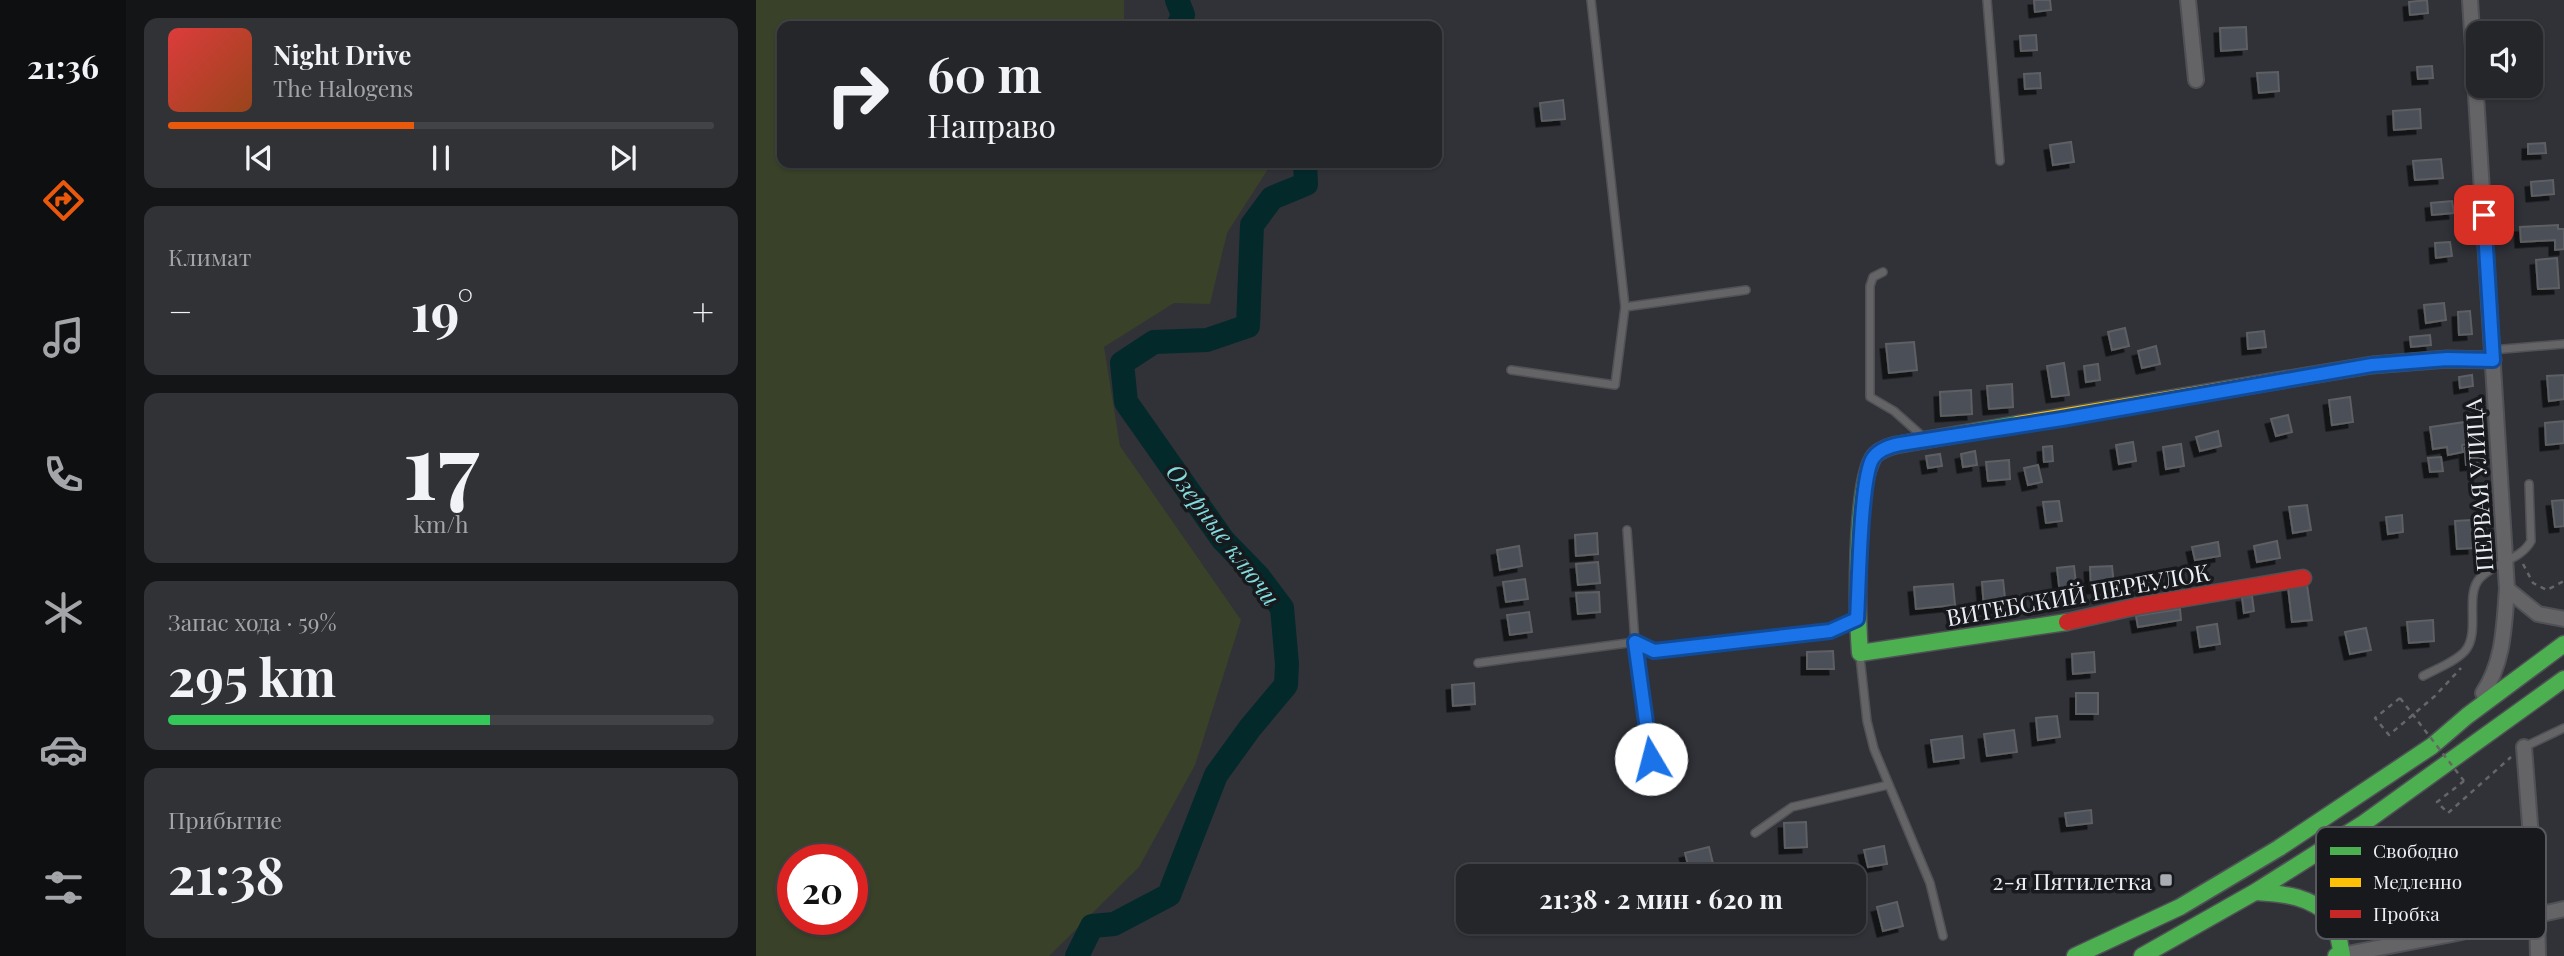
<!DOCTYPE html>
<html lang="ru">
<head>
<meta charset="utf-8">
<style>
	:root { --surface:#24262a; --page:#303236; --text:#f1f3f6; --muted:#a3a5a8; --line:#414347; --accent:#ea580c }
	body { margin:0; font-family:"Playfair Display",serif; background:var(--page); color:var(--text); height:100vh; display:flex; flex-direction:column; font-size:26px; white-space:nowrap }
	* { box-sizing:border-box; margin:0 }
	p { font-size:23px; color:var(--muted) }
	.icon { flex:none; width:38px; height:38px; fill:none; stroke:currentColor; stroke-width:2; stroke-linecap:round; stroke-linejoin:round }
	.map { position:relative; flex:1; overflow:hidden }
	.drawer { display:flex; flex-direction:column; gap:18px; padding:18px; background:#141517; width:630px }
	.drawer>* { flex:none }
	.hud { position:absolute; left:21px; top:21px; width:665px; height:147px; border-radius:14px; box-shadow:0 2px 5px #0004,0 0 0 2px var(--line); background:#24262a; color:var(--text); overflow:hidden }
	.tools { position:absolute; left:1710px; top:21px; display:grid; gap:14px }
	.tools a { display:grid; place-items:center; width:77px; height:77px; border-radius:14px; background:var(--surface); box-shadow:0 2px 5px #0004,0 0 0 2px var(--line); font-size:35px }
	.speed { position:absolute; left:21px; top:844px; display:flex; gap:14px; font-size:35px; font-weight:700; text-align:center }
	.speed>* { display:grid; place-content:center; width:91px; height:91px; border-radius:50%; background:var(--surface); box-shadow:0 2px 5px #0004,0 0 0 2px var(--line); line-height:1 }
	.speed .limit { border:10px solid #d22; background:#fff; color:#111 }
	.pin { position:absolute; display:grid; place-items:center; width:60px; height:60px; color:#fff; margin:-30px; border-radius:14px; box-shadow:0 4px 10px #0006 }
	.me { position:absolute; width:77px; margin:-38px; rotate:352deg; stroke-linejoin:round; filter:drop-shadow(0 0 5px #0008) }
	.turn { display:flex; align-items:center; gap:24px; height:147px; padding:0 35px; font-size:32px }
	.turn .icon { width:91px; height:91px; stroke-width:2.5 }
	.turn b { display:block; font-size:49px; line-height:60px }
	.big { font-size:52px; font-weight:700; line-height:1.1 }
	.drawer .card { flex:1; display:flex; flex-direction:column; justify-content:center; gap:10px; min-width:0; padding:0 24px; border-radius:14px; background:var(--page) }
	.drawer .dial { align-items:center; gap:0 }
	.dial b { font-size:91px; line-height:1 }
	.song { display:flex; align-items:center; gap:21px }
	.cover { width:84px; height:84px; border-radius:10px; background:linear-gradient(135deg,hsl(0 70% 55%),hsl(20 70% 35%)) }
	.played { height:7px; border-radius:4px; background:linear-gradient(90deg,var(--accent) 45%,var(--line) 45%) }
	.keys { display:flex; justify-content:space-around; direction:ltr }
	.heat { display:flex; justify-content:space-between; align-items:center; font-size:38px; direction:ltr }
	.charge { height:10px; border-radius:5px; background:linear-gradient(90deg,#34c759 59%,var(--line) 0) }
	.trip { position:absolute; left:700px; top:864px; width:410px; height:70px; border-radius:14px; background:var(--surface); box-shadow:0 2px 5px #0004,0 0 0 2px var(--line); font-weight:700; line-height:70px; text-align:center }
	main { display:flex; flex:1; min-height:0 }
	.dock { display:flex; flex-direction:column; width:126px; justify-content:space-around; align-items:center; background:#0e0f11; color:var(--muted) }
	.dock .icon { width:49px; height:49px }
	.dock .current { color:var(--accent) }
	.dock b { font-size:32px; color:var(--text) }
	.map>svg:first-child { display:block }
</style>
</head>
<body>
<main>
<nav class="dock">
<b>21:36</b>
<svg class="icon current" aria-label="directions" viewBox="0 0 24 24"><path d="M12 3l9 9-9 9-9-9zM9 14v-3h6M13 9l2 2-2 2"/></svg>
<svg class="icon" aria-label="music" viewBox="0 0 24 24"><path d="M9 18V5l10-2v13"/><circle cx="6" cy="18" r="3"/><circle cx="16" cy="16" r="3"/></svg>
<svg class="icon" aria-label="phone" viewBox="0 0 24 24"><path d="M5 4h4l2 5-3 2q2 4 5 5l2-3 5 2v4C11 20 4 13 5 4z"/></svg>
<svg class="icon" aria-label="climate" viewBox="0 0 24 24"><path d="M12 3v18M4 7l16 10M4 17L20 7"/></svg>
<svg class="icon" aria-label="car" viewBox="0 0 24 24"><path d="M5 17H2v-5l4-1 3-4h7l3 4 3 1v5h-3M9 17h6M6 11h13"/><circle cx="7" cy="17" r="2"/><circle cx="17" cy="17" r="2"/></svg>
<svg class="icon" aria-label="filters" viewBox="0 0 24 24"><path d="M4 7h16M4 17h16"/><circle cx="9" cy="7" r="2"/><circle cx="15" cy="17" r="2"/></svg>
</nav>
<section class="drawer">
<div class="card">
<div class="song"><i class="cover"></i><div><b>Night Drive</b><p>The Halogens</p></div></div>
<div class="played"></div>
<div class="keys"><svg class="icon" aria-label="previous" viewBox="0 0 24 24"><path d="M18 5L8 12l10 7zM5 5v14"/></svg><svg class="icon" aria-label="pause" viewBox="0 0 24 24"><path d="M8 5v14M16 5v14"/></svg><svg class="icon" aria-label="next" viewBox="0 0 24 24"><path d="M6 5l10 7-10 7zM19 5v14"/></svg></div>
</div>
<div class="card"><p>Климат</p>
<div class="heat"><a>−</a><b class="big">19°</b><a>+</a></div>
</div>
<div class="card dial"><b>17</b><p>km/h</p></div>
<div class="card"><p>Запас хода · 59%</p><b class="big">295 km</b><div class="charge"></div></div>
<div class="card"><p>Прибытие</p><b class="big">21:38</b></div>
</section>
<div class="map">
<svg width="1808" height="956" viewBox="0 0 1808 956">
	<defs>
		<filter id="shadow"><feDropShadow dx="-5.5" dy="5.5" stdDeviation="0" flood-color="#0009"/></filter>
	</defs>
	<rect width="100%" height="100%" fill="#303238"/>
	<path fill="#394228" fill-rule="evenodd" d="M0,0H368V20L373,26H26V163H503L512,169L471,233L454,304L418,303L348,347L364,446L485,620L439,765L383,867L293,956H0ZM37,859H96V919H37Z"/>
	<g fill="none" stroke-linecap="round" stroke-linejoin="round">
		<g stroke="#04292a" stroke-width="24">
			<path d="M421,0L427,15L422,26"/>
			<path d="M321,956L336,926L358,924L413,895L460,775L494,728L530,685L531,664L526,608L502,576L467,540L370,402L366,363L398,342L451,340L492,326L496,225L516,198L550,184L549,163"/>
		</g>
	</g>
	<g fill="#4c4f58" stroke="#5d5f63" stroke-width="2" filter="url(#shadow)">
		<path d="M1278,0H1294L1295,10L1279,12Z"/>
		<path d="M1671,0L1672,13L1654,15L1653,2Z"/>
		<path d="M1490,27L1491,49L1465,51L1464,28Z"/>
		<path d="M1280,35L1281,50L1265,51L1264,36Z"/>
		<path d="M1774,55H1780L1782,85L1774,86Z"/>
		<path d="M1676,66L1677,78L1662,79L1661,67Z"/>
		<path d="M1522,72L1523,91L1503,93L1501,73Z"/>
		<path d="M1284,73L1285,88L1269,89L1268,74Z"/>
		<path d="M807,100L809,119L786,121L784,103Z"/>
		<path d="M1664,109L1665,128L1638,130L1637,111Z"/>
		<path d="M1315,142L1318,162L1297,165L1294,145Z"/>
		<path d="M1789,143L1790,153L1772,154V144Z"/>
		<path d="M1685,159L1687,178L1659,180L1657,161Z"/>
		<path d="M1797,180L1798,194L1776,196L1775,182Z"/>
		<path d="M1696,201L1698,213L1676,215L1675,203Z"/>
		<path d="M1802,225V229H1808V249L1799,250V240L1765,242L1764,227Z"/>
		<path d="M1694,242L1696,256L1680,258L1679,243Z"/>
		<path d="M1801,258L1803,288L1782,289L1780,260Z"/>
		<path d="M1688,303L1690,320L1670,323L1668,305Z"/>
		<path d="M1714,311L1716,334L1703,335L1702,312Z"/>
		<path d="M1369,328L1373,346L1356,350L1352,332Z"/>
		<path d="M1508,331L1510,347L1492,349L1491,333Z"/>
		<path d="M1674,335L1675,345L1655,347L1654,337Z"/>
		<path d="M1158,342L1161,370L1133,373L1130,344Z"/>
		<path d="M1400,346L1404,364L1386,368L1382,351Z"/>
		<path d="M1308,363L1313,395L1296,397L1291,366Z"/>
		<path d="M1342,364L1344,380L1330,382L1328,366Z"/>
		<path d="M1716,375L1717,386L1704,388L1703,377Z"/>
		<path d="M1808,375V399L1793,401L1791,376Z"/>
		<path d="M1256,384L1257,407L1233,409L1231,386Z"/>
		<path d="M1215,390L1216,414L1185,416L1184,392Z"/>
		<path d="M1594,397L1597,422L1576,425L1573,400Z"/>
		<path d="M1532,415L1536,432L1520,436L1515,419Z"/>
		<path d="M1808,421V443L1790,445L1789,423Z"/>
		<path d="M1709,422L1712,444L1706,445L1707,452L1692,455L1691,447L1677,449L1674,427Z"/>
		<path d="M1462,431L1465,446L1444,451L1440,437Z"/>
		<path d="M1377,442L1380,461L1363,464L1360,445Z"/>
		<path d="M1425,444L1428,466L1410,469L1407,447Z"/>
		<path d="M1296,446L1297,461L1288,462L1287,447Z"/>
		<path d="M1720,447L1721,464L1710,465L1709,448Z"/>
		<path d="M1219,451L1221,465L1207,467L1205,454Z"/>
		<path d="M1184,454L1186,466L1172,468L1170,456Z"/>
		<path d="M1685,457L1687,471L1674,472L1672,458Z"/>
		<path d="M1253,460L1254,479L1232,481L1230,462Z"/>
		<path d="M1282,465L1286,482L1272,485L1268,468Z"/>
		<path d="M1808,500V526L1799,527L1796,501Z"/>
		<path d="M1303,501L1306,521L1290,523L1287,502Z"/>
		<path d="M1551,505L1555,530L1537,533L1533,507Z"/>
		<path d="M1646,515L1647,532L1632,534L1630,517Z"/>
		<path d="M1715,520L1717,548L1701,549L1699,521Z"/>
		<path d="M841,533L842,554L820,556L819,535Z"/>
		<path d="M1521,541L1524,558L1501,562L1498,546Z"/>
		<path d="M1462,542L1464,556L1439,560L1436,547Z"/>
		<path d="M763,546L766,566L744,570L741,550Z"/>
		<path d="M842,562L844,583L822,585L820,564Z"/>
		<path d="M1318,566L1322,601L1305,603L1301,568Z"/>
		<path d="M1356,566L1358,586L1335,588L1334,567Z"/>
		<path d="M769,579L772,599L750,602L747,582Z"/>
		<path d="M1247,580L1250,607L1228,609L1226,582Z"/>
		<path d="M1197,584L1199,605L1160,609L1158,587Z"/>
		<path d="M1551,585L1556,620L1536,622L1532,587Z"/>
		<path d="M843,592L844,612L822,614L820,593Z"/>
		<path d="M1496,596L1498,611L1488,613L1486,597Z"/>
		<path d="M1424,609L1425,620L1382,627L1380,616Z"/>
		<path d="M773,612L776,632L754,635L751,615Z"/>
		<path d="M1677,620L1678,641L1653,643L1651,622Z"/>
		<path d="M1461,624L1464,644L1444,647L1441,627Z"/>
		<path d="M1610,628L1615,650L1594,654L1589,632Z"/>
		<path d="M1077,651L1078,669H1051V652Z"/>
		<path d="M1338,652L1339,672L1317,674L1316,654Z"/>
		<path d="M718,683L719,704L697,706L696,685Z"/>
		<rect x="1320" y="693" width="22" height="21"/>
		<path d="M1301,716L1304,737L1282,740L1280,718Z"/>
		<path d="M1258,730L1261,752L1231,756L1228,734Z"/>
		<path d="M1206,736L1208,758L1178,762L1175,740Z"/>
		<path d="M1335,810L1336,823L1311,826L1309,813Z"/>
		<path d="M1050,822L1051,847L1029,848L1028,823Z"/>
		<path d="M1128,846L1131,864L1112,867L1108,850Z"/>
		<path d="M953,847L958,868L934,873L929,853Z"/>
		<path d="M1141,902L1147,926L1127,931L1121,907Z"/>
	</g>
	<g fill="none" stroke-linecap="round" stroke-linejoin="round">
		<defs>
			<g id="lane">
				<path d="M835,0L869,307"/>
				<path d="M1231,0L1244,161"/>
				<path d="M1127,272L1117,277L1114,286V397L1138,411L1165,435"/>
				<path d="M1736,350L1808,344"/>
				<path d="M755,370L859,385L869,307L990,290"/>
				<path d="M871,530L879,642L898,782"/>
				<path d="M1104,657L1111,721L1118,749L1174,883L1187,936"/>
				<path d="M722,663L879,642L898,651L1074,631L1100,619"/>
				<path d="M1667,676C1680,669 1699,662 1709,651C1725,632 1708,595 1724,578C1739,562 1765,560 1775,541L1773,484"/>
				<path d="M1768,747L1808,728"/>
				<path d="M999,833L1036,807L1132,785"/>
			</g>
			<g id="street">
				<path d="M1432,0L1440,80"/>
				<path d="M1714,0L1751,589C1748,625 1748,662 1727,693"/>
				<path d="M1751,589L1782,614L1808,619"/>
				<path d="M1768,747L1781,915L1782,956"/>
				<path d="M1586,955L1696,934L1808,909"/>
			</g>
			<g id="fast">
				<path d="M1262,424L1140,445C1132,447 1122,450 1117,458C1099,489 1101,614 1104,653L1311,622"/>
				<path d="M1500,892C1530,894 1554,896 1577,918"/>
				<path d="M1319,956L1424,907L1523,848L1676,746L1711,716L1808,644"/>
				<path d="M1386,956L1499,892L1608,823L1808,679"/>
				<path d="M1580,956L1586,955C1576,909 1576,879 1591,834"/>
			</g>
			<path id="slow" d="M1262,424L1616,365L1691,359L1737,360"/>
			<path id="jam" d="M1311,622L1382,606L1547,578"/>
		</defs>
		<use href="#lane" stroke="#4f5155" stroke-width="10"/>
		<use href="#street" stroke="#4f5155" stroke-width="18"/>
		<use href="#fast" stroke="#4f5155" stroke-width="19"/>
		<use href="#slow" stroke="#4f5155" stroke-width="19"/>
		<use href="#jam" stroke="#4f5155" stroke-width="19"/>
		<g stroke="#666668" stroke-width="2.5" stroke-dasharray="5 5" stroke-linecap="butt">
			<path d="M1767,564L1777,583L1791,590L1808,581"/>
			<path d="M1644,698L1619,718L1633,735L1679,696L1705,668"/>
			<path d="M1708,781L1681,802L1692,813L1755,757"/>
		</g>
		<use href="#lane" stroke="#646365" stroke-width="7"/>
		<use href="#street" stroke="#646365" stroke-width="14"/>
		<use href="#fast" stroke="#4caf50" stroke-width="16"/>
		<use href="#slow" stroke="#ffc107" stroke-width="16"/>
		<use href="#jam" stroke="#c62828" stroke-width="16"/>
		<path stroke="#666668" stroke-width="2.5" stroke-dasharray="5 5" stroke-linecap="butt" d="M1644,698L1708,781"/>
	</g>
	<g fill="none" stroke-linecap="round" stroke-linejoin="round">
		<defs>
			<path id="route" d="M895,759L879,642L898,651L1074,631L1101,619C1103,590 1104,477 1117,458C1123,449 1134,446 1144,444L1306,419L1616,365L1691,359L1737,360L1728,215"/>
		</defs>
		<use href="#route" stroke="#114b97" stroke-width="18"/>
		<use href="#route" stroke="#1a73e8" stroke-width="12"/>
	</g>
	<rect fill="#aaacb3" stroke="#17191d" stroke-width="2.5" x="1403" y="873" width="14" height="14" rx="3.5"/>
	<g text-anchor="middle" dominant-baseline="central" stroke-width="7" stroke-linejoin="round" paint-order="stroke">
		<g font-size="23" fill="#eceef5" stroke="#17191d">
			<text transform="translate(1722 485) rotate(-94)">ПЕРВАЯ УЛИЦА</text>
			<text transform="translate(1322 594) rotate(-10)">ВИТЕБСКИЙ ПЕРЕУЛОК</text>
		</g>
		<g font-size="23" fill="#eceef5" stroke="#17191d" text-anchor="end">
			<text x="1396" y="880">2-я Пятилетка</text>
		</g>
		<g font-size="24" font-style="italic" fill="#82dcdd" stroke="#17191d">
			<text transform="translate(468 534) rotate(53)">Озерные ключи</text>
		</g>
	</g>
	<rect x="1560" y="827" width="230" height="112" rx="10" fill="#17191d" stroke="#57595e" stroke-width="2"/>
	<rect x="1574" y="847" width="31" height="8" fill="#4caf50"/>
	<rect x="1574" y="878" width="31" height="9" fill="#ffc107"/>
	<rect x="1574" y="910" width="31" height="8" fill="#c62828"/>
	<g font-size="19" fill="#eceef5">
		<text x="1617" y="858">Свободно</text>
		<text x="1617" y="889">Медленно</text>
		<text x="1617" y="921">Пробка</text>
	</g>
</svg>
<div class="tools">
<a><svg class="icon" aria-label="sound" viewBox="0 0 24 24"><path d="M4 9h4l5-4v14l-5-4H4zM17 9q2 3 0 6"/></svg></a>
</div>
<div class="speed"><div class="limit">20</div></div>
<div class="pin" style="left:1728px;top:215px;background:#d93025"><svg class="icon" aria-label="arrive" viewBox="0 0 24 24"><path d="M6 21V4h12l-3 4 3 4H6"/></svg></div>
<svg class="me" style="left:895px;top:759px" viewBox="-20 -20 40 40"><circle r="19" fill="#fff"/><path d="M0-13L10 11 0 6-10 11z" fill="#1a73e8"/></svg>
<div class="trip">21:38 · 2 мин · 620 m</div>
<div class="hud">
<div class="turn"><svg class="icon" aria-label="right" viewBox="0 0 24 24"><path d="M7 20v-9h11M14 6l5 5-5 5"/></svg><div><b>60 m</b>Направо</div></div>
</div>
</div>
</main>
</body>
</html>
